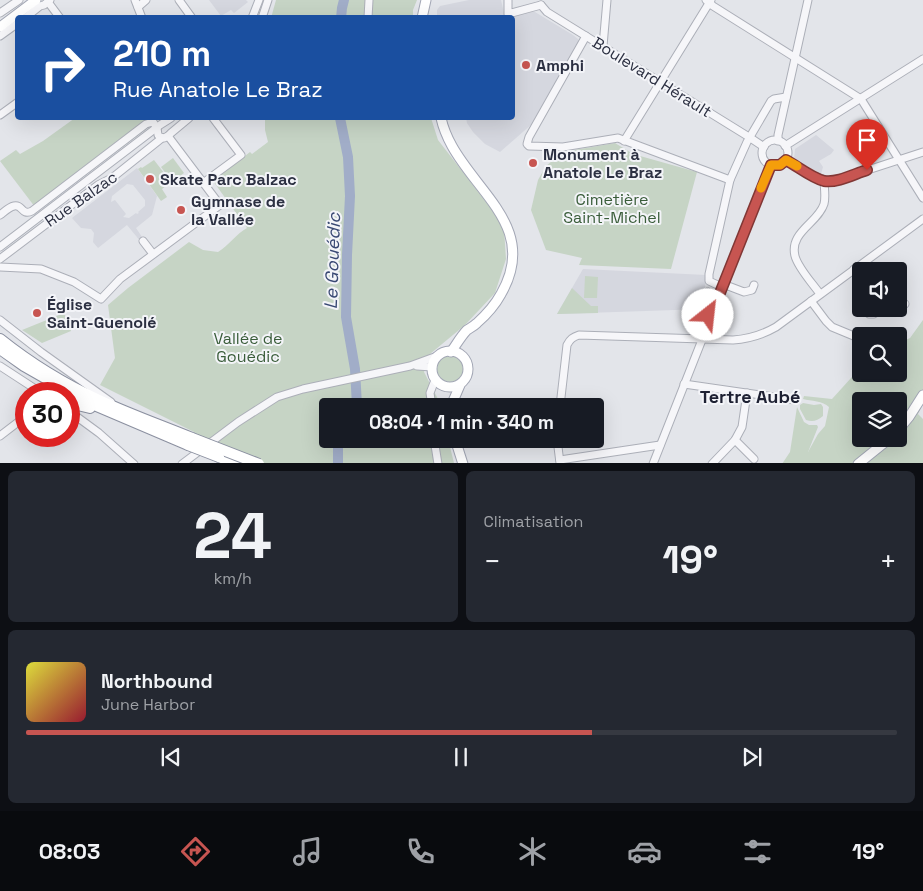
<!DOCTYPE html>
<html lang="fr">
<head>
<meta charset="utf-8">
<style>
	:root { --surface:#171b24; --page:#242831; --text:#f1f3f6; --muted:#9ea1a6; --line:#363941; --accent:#c75551 }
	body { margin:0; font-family:"Space Grotesk",sans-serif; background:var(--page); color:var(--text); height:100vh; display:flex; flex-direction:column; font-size:19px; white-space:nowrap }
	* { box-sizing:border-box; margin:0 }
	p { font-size:16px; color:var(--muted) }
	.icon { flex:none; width:28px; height:28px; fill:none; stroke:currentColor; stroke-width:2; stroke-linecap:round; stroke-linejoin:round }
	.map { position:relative; height:463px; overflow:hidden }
	.drawer { display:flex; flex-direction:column; gap:8px; padding:8px; background:#0d0f14; flex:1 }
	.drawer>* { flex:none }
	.hud { position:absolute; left:15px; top:15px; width:500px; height:105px; border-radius:5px; box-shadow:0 5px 20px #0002; background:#1a4fa0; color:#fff; overflow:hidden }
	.tools { position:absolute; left:852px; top:262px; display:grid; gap:10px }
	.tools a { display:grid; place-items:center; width:55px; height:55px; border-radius:5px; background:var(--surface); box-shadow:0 5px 20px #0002; font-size:25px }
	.speed { position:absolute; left:15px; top:382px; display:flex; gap:10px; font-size:25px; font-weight:700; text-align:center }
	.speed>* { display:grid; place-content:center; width:65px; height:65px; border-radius:50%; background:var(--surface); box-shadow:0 5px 20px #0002; line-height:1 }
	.speed .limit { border:8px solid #d22; background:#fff; color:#111 }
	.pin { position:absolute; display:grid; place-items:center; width:42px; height:42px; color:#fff; margin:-51px -21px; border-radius:50% 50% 50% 0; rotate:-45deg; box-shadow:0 0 5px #0007 }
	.pin .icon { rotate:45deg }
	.me { position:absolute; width:55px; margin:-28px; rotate:29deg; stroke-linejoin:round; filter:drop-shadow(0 0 4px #0008) }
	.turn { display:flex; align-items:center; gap:18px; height:105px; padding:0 15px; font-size:22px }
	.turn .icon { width:65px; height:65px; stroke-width:2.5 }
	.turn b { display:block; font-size:35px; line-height:42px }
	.big { font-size:38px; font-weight:600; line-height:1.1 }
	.drawer .widget { flex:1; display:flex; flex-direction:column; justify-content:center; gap:8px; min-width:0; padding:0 18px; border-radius:8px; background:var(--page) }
	.drawer .dial { align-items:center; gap:0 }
	.dial b { font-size:65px; line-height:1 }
	.song { display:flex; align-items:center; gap:15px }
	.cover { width:60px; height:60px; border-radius:8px; background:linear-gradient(135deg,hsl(60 70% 55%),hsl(350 70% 35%)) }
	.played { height:5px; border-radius:2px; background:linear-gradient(90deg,var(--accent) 65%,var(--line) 65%) }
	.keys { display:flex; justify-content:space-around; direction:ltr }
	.heat { display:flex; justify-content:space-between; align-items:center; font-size:28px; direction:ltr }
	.drawer .tiles { flex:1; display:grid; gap:8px; grid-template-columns:1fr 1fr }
	.widget:last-child { grid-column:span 2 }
	.trip { position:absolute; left:319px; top:398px; width:285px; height:50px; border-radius:5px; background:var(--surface); box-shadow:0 5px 20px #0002; font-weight:600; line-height:50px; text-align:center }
	.menu { display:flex; height:80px; justify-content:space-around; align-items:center; background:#090b0e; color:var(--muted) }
	.menu .icon { width:35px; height:35px }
	.menu .selected { color:var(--accent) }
	.menu b { font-size:22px; color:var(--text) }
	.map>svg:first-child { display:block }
</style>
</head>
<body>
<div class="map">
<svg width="923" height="464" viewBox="0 0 923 464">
	<rect width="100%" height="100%" fill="#e3e5ea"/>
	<g fill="#d5d7df" fill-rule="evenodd">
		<path d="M209,0H246L248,2L234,13L231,10L221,16Z"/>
		<path d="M469,0H501L505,17H437V10L440,6Z"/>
		<path d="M531,12H535L573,35L578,39L579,42L532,124L500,152L485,144L473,132L467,123L466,118H512V18L508,17Z"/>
		<path d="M816,135L834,150L831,154L819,161L823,167L821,174L794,159L795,149Z"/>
		<path d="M137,168L157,196L152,215L136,228L144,240L141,242L127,225L98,248L93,242L94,233L91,229L81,228L72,218ZM127,184L133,185L145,200V206L138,212L139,213L137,214L136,213L129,218L123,217L126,214L115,200L111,202L112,196Z"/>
		<path d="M583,269L706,275L704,298L688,297V302H693L692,309L675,310L557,314Z"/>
	</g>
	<g fill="#c6d4c5" fill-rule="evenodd">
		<path d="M276,0H417L413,10V17L271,18Z"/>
		<path d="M75,118H157V121L38,211L0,161L16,150L20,154L43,141Z"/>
		<path d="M265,118H431L438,140L490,207L504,229L506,259L495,293L465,325L430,354L424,372L439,401L441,406H328V439H448L454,463H218L194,432L100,385L115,358L108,305L128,288L189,242L203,250L218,252C229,245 236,234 247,228L213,181L250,152L252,154L268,142L265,130Z"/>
		<path d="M615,143L633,154L697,172L671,269L579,265L582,258L546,250L531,210L538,180L546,166L563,152Z"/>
		<path d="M173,158L184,173L172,182L161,167Z"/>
		<path d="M154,160L171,182L162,189L167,197L161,201L138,169L141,167L142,168Z"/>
		<path d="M585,276L598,277L597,298H584Z"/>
		<path d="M572,288L591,306H598V313L557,314Z"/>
		<path d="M64,313L71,331L42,343L22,330Z"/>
		<path d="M923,320V404L918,414L923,419V463L782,464L790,452L797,407L804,422L809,425H817L818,427L808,452L818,434L825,426L829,407C823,401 811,401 803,399L804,396L832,399L861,367V374H899V343L910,338ZM861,401H899V439H861Z"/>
		<circle cx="450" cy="369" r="13"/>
		<path d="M803,403L814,405L821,404L823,407V416C817,421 813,422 806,420L800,409V405Z"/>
	</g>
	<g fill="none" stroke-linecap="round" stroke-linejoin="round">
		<g stroke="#a1adc8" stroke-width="10">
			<path d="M341,18L342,8L344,0"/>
			<path d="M340,118L348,157L350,196L347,255L346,317L355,369L357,406"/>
			<path d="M338,464V447L341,439"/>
		</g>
		<defs>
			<g id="minor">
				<path d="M135,0L142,18"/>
				<path d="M179,0L192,18"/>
				<path d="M508,0V14L541,5"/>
				<path d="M706,0L713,6L861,99L923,198"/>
				<path d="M48,2L60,18"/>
				<path d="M541,5L547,12L749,137L764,147"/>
				<path d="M138,7L146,0"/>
				<path d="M0,13L19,0"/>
				<path d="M25,18L40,6L44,5L50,0"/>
				<path d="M252,18L259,0"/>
				<path d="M262,18L268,0"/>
				<path d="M368,18L369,0"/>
				<path d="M0,36L18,23"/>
				<path d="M586,36L529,137L527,144L529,146L563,147L618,138L730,180"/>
				<path d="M603,46L607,0"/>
				<path d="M0,115L18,102"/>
				<circle cx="775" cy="153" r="13"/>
				<path d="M624,141L711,0"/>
				<path d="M778,141V135L808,0"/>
				<path d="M785,146L923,59"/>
				<path d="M786,160C802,169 815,180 834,181L923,152"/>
				<path d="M203,183L241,155L213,118"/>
				<path d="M0,215C4,212 9,207 14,206C23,204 21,216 32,211L146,124L153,122L157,128L158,135L160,137L164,138L168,136L171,133L189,118"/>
				<path d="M143,241L153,254"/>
				<path d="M0,247L160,125L171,118"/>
				<path d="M0,259L98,185L112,178L162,138"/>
				<path d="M0,267L41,269L74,282L101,299L120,279L220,205L168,136"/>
				<path d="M854,269L861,278"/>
				<path d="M723,284L744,292L752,290L754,285"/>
				<path d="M722,287L709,281V274L730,180L747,142L771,101L774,99L786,97"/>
				<path d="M708,292V315L710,318"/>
				<path d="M820,294C813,284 798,268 795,256C789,232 818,223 824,204C826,196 824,188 824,180"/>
				<path d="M811,301L826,321L832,327L861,339"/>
				<path d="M861,302V305"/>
				<path d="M899,303L905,304"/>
				<path d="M864,309L869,314H874L878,311L879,309"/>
				<path d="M0,320L41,352L111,402"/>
				<path d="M0,366L43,394"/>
				<path d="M417,366L432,367"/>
				<path d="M684,384L795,400"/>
				<path d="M432,406L430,393L435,380"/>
				<path d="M560,406L567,345C570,339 573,337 579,335L733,340C749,339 762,335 776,327L923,219"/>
				<path d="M69,411L99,433L134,464"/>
				<path d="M0,436L26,416"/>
				<path d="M434,439L438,464"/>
				<path d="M557,439L560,463"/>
				<path d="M735,440L754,459"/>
				<path d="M560,460L660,445"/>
				<path d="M182,464L238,422L277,397L303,389L410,366L440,355"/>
				<path d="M653,464L771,165"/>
				<path d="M712,464L735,440L742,427L747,393"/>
			</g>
			<g id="major">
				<path d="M422,18L426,0"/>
				<path d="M0,27L36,0"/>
				<path d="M441,118C443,127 447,137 452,146C479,195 538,230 501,294C495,305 486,315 477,323C474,326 470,328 467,330C461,336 456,345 451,352"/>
				<circle cx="450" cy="369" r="18"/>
				<path d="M451,406L460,385"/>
				<path d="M899,429L909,417L923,395"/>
				<path d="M455,439L463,464"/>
				<path d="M858,464L889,439"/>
			</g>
			<g id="highway">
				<path d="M0,339C30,363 64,384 99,400C129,414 160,425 192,438"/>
				<path d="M0,349L24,366L87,402L188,445"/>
				<path d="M69,403L90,408"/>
				<path d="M219,457L237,464"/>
			</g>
		</defs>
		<use href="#minor" stroke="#acafb8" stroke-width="9"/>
		<use href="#major" stroke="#a3a7b5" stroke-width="11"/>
		<use href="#highway" stroke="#8b90a0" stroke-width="12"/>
		<use href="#minor" stroke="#f6f6f9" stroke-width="7"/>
		<use href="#major" stroke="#fff" stroke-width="9"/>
		<use href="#highway" stroke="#fff" stroke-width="10"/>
		<defs>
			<g id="highway-bridge">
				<path d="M192,438L259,464"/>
				<path d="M188,445L219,457"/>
			</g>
		</defs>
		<use href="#highway-bridge" stroke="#8b90a0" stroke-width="12" stroke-linecap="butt"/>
		<use href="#highway-bridge" stroke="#fff" stroke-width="10"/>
	</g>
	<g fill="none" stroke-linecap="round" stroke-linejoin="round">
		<defs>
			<path id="route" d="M708,315L710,318L771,165H780L786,160C797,166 812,178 824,181C838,183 854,174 867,170"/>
		</defs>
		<use href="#route" stroke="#813735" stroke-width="12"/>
		<use href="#route" stroke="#c75551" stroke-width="9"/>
		<path stroke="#f59e0b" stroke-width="9" d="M761,188L771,165H780L786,160L797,166"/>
	</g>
	<g fill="#c75551" stroke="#f3f4f8" stroke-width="2">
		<circle cx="526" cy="65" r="5"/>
		<circle cx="533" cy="163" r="5"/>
		<circle cx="150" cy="179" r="5"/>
		<circle cx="181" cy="210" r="5"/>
		<circle cx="37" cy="313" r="5"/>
	</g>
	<g text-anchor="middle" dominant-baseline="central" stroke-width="4" stroke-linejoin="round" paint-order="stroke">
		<g font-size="16" font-weight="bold" fill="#2c3042" stroke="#f3f4f8" text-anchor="start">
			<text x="536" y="65">Amphi</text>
			<text x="543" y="154">Monument à<tspan x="543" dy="18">Anatole Le Braz</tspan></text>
			<text x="160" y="179">Skate Parc Balzac</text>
			<text x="191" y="201">Gymnase de<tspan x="191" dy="18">la Vallée</tspan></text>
			<text x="47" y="304">Église<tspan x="47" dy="18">Saint-Guenolé</tspan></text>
		</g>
		<g font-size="16" fill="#2c3042" stroke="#f3f4f8">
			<text transform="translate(652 77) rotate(32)">Boulevard Hérault</text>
			<text transform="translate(81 199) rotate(-35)">Rue Balzac</text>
		</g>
		<g font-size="16" fill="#3a5d3a" stroke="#f3f4f8">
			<text x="612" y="199">Cimetière<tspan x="612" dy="18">Saint-Michel</tspan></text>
			<text x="248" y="338">Vallée de<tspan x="248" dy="18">Gouédic</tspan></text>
		</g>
		<g font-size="18" font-style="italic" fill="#384873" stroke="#f3f4f8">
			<text transform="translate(332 261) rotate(-88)">Le Gouédic</text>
		</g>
		<g font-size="18" font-weight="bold" fill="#1e2133" stroke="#f3f4f8">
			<text x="750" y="396">Tertre Aubé</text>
		</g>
	</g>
</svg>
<div class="tools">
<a><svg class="icon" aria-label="sound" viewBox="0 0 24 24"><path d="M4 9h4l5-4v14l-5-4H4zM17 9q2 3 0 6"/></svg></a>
<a><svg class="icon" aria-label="search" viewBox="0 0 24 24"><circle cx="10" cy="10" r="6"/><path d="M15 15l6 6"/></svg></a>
<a><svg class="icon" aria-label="layers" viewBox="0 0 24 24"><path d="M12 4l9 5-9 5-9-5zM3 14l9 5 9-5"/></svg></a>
</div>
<div class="speed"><div class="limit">30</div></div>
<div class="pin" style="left:867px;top:170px;background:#d93025"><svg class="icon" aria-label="arrive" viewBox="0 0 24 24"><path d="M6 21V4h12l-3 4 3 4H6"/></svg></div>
<svg class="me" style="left:708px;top:315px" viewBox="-20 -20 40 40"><circle r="19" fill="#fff"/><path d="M0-13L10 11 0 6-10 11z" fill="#c75551"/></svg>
<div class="trip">08:04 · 1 min · 340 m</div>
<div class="hud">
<div class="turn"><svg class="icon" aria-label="right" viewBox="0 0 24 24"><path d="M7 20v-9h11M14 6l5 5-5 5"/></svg><div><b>210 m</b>Rue Anatole Le Braz</div></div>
</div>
</div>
<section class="drawer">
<div class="tiles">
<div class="widget dial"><b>24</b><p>km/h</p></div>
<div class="widget"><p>Climatisation</p>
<div class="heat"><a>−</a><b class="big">19°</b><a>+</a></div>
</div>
<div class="widget">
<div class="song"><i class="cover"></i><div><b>Northbound</b><p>June Harbor</p></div></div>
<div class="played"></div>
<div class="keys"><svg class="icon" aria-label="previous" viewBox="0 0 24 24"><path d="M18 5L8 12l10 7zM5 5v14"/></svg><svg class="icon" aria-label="pause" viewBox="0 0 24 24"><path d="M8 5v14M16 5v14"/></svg><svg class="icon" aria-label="next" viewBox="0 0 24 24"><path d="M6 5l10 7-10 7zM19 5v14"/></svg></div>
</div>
</div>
</section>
<nav class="menu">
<b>08:03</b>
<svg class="icon selected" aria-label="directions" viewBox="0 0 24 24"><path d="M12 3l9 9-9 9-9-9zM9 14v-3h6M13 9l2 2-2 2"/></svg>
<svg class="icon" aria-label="music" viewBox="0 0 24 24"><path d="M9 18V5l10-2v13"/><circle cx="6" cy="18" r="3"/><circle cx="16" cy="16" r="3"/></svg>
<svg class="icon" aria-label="phone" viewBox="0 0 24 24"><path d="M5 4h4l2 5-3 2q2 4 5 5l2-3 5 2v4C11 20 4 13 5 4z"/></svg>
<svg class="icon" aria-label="climate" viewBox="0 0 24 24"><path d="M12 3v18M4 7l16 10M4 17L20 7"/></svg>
<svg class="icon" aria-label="car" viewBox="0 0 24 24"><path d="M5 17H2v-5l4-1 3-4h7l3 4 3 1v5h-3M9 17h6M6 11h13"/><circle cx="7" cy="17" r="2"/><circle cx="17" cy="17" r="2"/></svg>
<svg class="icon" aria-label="filters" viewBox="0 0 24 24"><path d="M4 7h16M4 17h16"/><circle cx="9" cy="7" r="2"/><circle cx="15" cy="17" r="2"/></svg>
<b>19°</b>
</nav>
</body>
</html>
